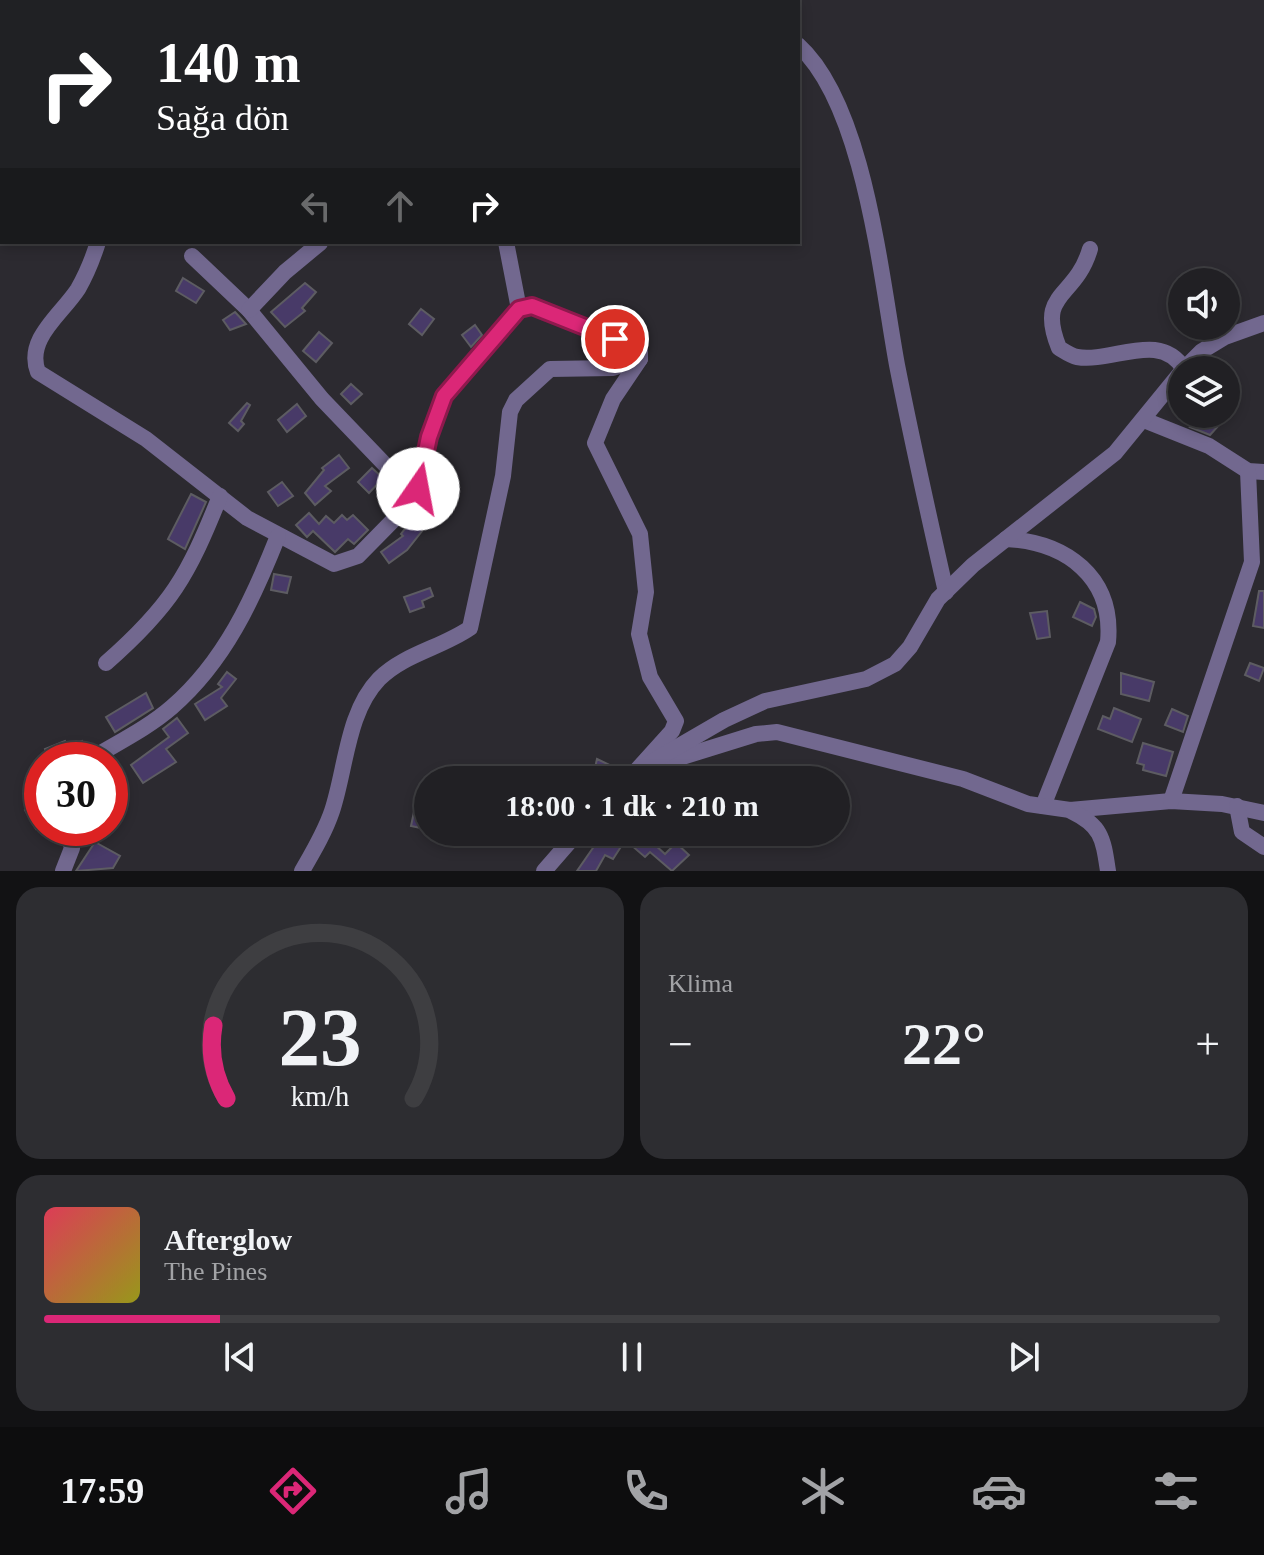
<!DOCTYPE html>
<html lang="tr">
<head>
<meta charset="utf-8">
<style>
	:root { --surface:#212024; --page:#2d2d31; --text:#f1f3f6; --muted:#a2a3a6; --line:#3e3e41; --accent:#db2777 }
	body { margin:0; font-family:Georgia,serif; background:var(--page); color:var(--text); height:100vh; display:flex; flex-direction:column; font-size:30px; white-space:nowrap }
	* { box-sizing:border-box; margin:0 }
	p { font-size:26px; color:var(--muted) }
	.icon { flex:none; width:44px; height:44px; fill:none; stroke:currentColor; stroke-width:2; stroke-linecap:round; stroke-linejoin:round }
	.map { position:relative; height:871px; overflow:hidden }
	.panel { display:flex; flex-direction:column; gap:16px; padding:16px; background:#121214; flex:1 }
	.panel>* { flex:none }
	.guide { position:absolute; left:0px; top:0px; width:800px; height:244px; box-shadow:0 4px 12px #0003,0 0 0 2px var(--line); background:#202124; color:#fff; overflow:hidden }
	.controls { position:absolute; left:1168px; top:268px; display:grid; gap:16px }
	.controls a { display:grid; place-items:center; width:72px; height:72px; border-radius:50%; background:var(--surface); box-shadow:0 4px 12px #0003,0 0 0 2px var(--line); font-size:40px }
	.speed { position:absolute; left:24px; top:742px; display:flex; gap:16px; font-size:40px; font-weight:700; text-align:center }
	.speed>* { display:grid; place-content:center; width:104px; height:104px; border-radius:50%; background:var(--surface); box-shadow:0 4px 12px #0003,0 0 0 2px var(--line); line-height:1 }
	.speed .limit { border:12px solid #d22; background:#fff; color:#111 }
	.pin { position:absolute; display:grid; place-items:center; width:68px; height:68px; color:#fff; margin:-34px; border:4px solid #fff; border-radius:50%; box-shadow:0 2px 8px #0007 }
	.me { position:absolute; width:88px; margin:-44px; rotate:12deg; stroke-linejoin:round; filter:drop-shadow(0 0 6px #0008) }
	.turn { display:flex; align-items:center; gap:28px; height:168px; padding:0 24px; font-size:36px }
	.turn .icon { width:104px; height:104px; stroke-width:2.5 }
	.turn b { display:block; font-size:56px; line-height:68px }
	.lanes { display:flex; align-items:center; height:76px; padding:0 24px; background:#0003; justify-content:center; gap:40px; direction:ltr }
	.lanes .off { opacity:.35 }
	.big { font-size:60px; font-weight:700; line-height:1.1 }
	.panel .widget { flex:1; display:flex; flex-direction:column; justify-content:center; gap:12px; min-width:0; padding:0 28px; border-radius:24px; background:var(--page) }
	.panel .dial { align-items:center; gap:0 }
	.dial svg { height:208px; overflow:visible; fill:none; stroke:var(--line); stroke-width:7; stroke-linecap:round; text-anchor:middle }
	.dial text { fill:var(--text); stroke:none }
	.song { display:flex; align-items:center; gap:24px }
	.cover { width:96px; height:96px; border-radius:12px; background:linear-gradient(135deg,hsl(350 70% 55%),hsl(60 70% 35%)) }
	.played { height:8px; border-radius:4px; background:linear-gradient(90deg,var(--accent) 15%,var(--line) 15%) }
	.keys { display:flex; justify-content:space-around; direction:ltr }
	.heat { display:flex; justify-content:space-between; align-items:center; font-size:44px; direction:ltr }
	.panel .tiles { flex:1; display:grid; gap:16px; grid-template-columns:1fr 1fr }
	.widget:last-child { grid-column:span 2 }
	.trip { position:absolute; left:414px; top:766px; width:436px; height:80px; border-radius:40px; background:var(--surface); box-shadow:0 4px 12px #0003,0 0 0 2px var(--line); font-weight:700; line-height:80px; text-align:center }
	.dock { display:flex; height:128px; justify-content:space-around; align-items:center; background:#0d0d0e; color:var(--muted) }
	.dock .icon { width:56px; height:56px }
	.dock .current { color:var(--accent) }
	.dock b { font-size:36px; color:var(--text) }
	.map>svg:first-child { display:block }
</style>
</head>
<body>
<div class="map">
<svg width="1264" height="871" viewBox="0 0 1264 871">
	<rect width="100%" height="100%" fill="#2c2a30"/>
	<g fill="#483a68" stroke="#5d5c62" stroke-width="2">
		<path d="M183,278L204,291L196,303L176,291Z"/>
		<path d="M305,283L316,292L302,308L305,311L285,327L271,312Z"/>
		<path d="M421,309L434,319L422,335L409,324Z"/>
		<path d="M235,312L246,324L230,330L223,320Z"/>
		<path d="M475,325L482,335L471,347L462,335Z"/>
		<path d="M319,332L332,343L316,362L303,351Z"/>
		<path d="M351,384L362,394L351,404L341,394Z"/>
		<path d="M247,403L250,405L241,421L244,424L238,431L229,423Z"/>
		<path d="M297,404L306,416L287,432L278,420Z"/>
		<path d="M1202,414H1207L1219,425L1210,435L1190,427Z"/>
		<path d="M339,455L349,468L325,486L331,491L315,505L305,493L324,470L322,468Z"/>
		<path d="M372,468L383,478L369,493L358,482Z"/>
		<path d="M282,482L293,496L278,506L268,492Z"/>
		<path d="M191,494L206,502L185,549L168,539Z"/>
		<path d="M418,512L425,518L422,522L426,526L407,550L389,563L381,552L403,536L401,534Z"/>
		<path d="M309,513L319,524L326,516L334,523L342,515L347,520L353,515L368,530L354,544L348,539L335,552L313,531L307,537L296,525Z"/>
		<path d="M274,574L291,577L287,593L271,590Z"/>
		<path d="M430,588L433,596L422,601L424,607L410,612L404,597Z"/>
		<path d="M1259,591H1264V628L1253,626Z"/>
		<path d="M1080,602L1094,609L1096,617L1092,626L1073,617Z"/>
		<path d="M1047,611L1050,637L1037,639L1030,613Z"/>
		<path d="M1250,663L1264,668L1259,681L1245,675Z"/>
		<path d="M227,672L236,679L221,698L227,706L205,720L195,704L222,687L218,684Z"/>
		<path d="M1121,673L1154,682L1149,701L1121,694Z"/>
		<path d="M146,693L153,708L115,732L106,717Z"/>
		<path d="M1114,708L1141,719L1132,742L1098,729L1103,716L1110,719Z"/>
		<path d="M1172,709L1188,716L1183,732L1165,725Z"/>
		<path d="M177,718L188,733L166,749L176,762L143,783L131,765L169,737L163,729Z"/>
		<path d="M65,741L68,746L82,741L85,750L78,760H49L45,749Z"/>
		<path d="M1143,743L1173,752L1166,776L1143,770L1144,765L1137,763Z"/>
		<path d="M597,759L618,769L612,780L594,772Z"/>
		<path d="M42,798V826L36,829L25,810Z"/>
		<path d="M415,807L428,810L421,828L411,826Z"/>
		<path d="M604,832H615L613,835L624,842L613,859L605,855L596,871H577Z"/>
		<path d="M642,833L665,854L676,843L689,855L672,871L650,852L645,857L631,845Z"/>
		<path d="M95,842L120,856L113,868L76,871Z"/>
	</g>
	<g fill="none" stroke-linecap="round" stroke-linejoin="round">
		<g stroke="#72688f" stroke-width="16">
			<path d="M666,0L667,2"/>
			<path d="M405,2L408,0"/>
			<path d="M798,45C865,105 881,279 897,365C912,441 929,517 946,592"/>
			<path d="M0,85L2,86"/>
			<path d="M98,242C93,258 86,275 78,289C62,314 25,339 38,372L146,439L247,518L334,564L358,556L416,497L429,437L444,396L519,309L532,306L615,339L640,343V359L613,399L595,443L640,534L646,592L639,634L650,677L676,721L672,731L636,771"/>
			<path d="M506,242L519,309"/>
			<path d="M1090,249C1075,300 1036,291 1059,348C1064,351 1071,356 1077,357C1113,363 1160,330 1184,369"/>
			<path d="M192,256L249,310L322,399L416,497"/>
			<path d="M249,310L285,272L320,243"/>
			<path d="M1183,370L1202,351L1225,337L1264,323"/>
			<path d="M1144,420L1209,446L1248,471L1264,472"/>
			<path d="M1006,539C1066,542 1114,577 1108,642L1043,806"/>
			<path d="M106,663C171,606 188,576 220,496"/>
			<path d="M89,760C117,743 148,728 172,707C225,661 253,599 278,536"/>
			<path d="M663,763L756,734L777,732L963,779L1028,804L1070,810L1171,801L1222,804L1264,813"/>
			<path d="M627,780L636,771L724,720L765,701L866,679L895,664L910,647L938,599L973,565L1115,453L1182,371"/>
			<path d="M1171,801L1252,562L1248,471"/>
			<path d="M1237,806L1242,832L1264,847"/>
			<path d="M1071,811C1102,826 1103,838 1108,871"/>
			<path d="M63,871L72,848L66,828"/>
			<path d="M302,871C313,852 325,832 332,811C346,769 347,712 379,679C404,654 441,648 470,628L503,476L510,412L516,400L550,369L613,368L640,359"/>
			<path d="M544,871L578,832"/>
		</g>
	</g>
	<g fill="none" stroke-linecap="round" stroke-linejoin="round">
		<defs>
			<path id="route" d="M418,489L429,437L444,396L519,309L532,306L615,339"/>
		</defs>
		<use href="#route" stroke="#8e194d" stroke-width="20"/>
		<use href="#route" stroke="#db2777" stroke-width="14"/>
	</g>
</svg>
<div class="controls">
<a><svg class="icon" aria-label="sound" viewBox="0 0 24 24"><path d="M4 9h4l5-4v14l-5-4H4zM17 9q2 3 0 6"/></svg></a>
<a><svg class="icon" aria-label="layers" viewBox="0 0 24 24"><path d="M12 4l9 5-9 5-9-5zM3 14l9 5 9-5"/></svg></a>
</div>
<div class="speed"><div class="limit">30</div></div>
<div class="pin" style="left:615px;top:339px;background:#d93025"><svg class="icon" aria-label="arrive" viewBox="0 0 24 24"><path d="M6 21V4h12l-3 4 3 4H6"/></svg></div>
<svg class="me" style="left:418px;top:489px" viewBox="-20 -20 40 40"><circle r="19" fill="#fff"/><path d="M0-13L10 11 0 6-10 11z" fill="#db2777"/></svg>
<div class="trip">18:00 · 1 dk · 210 m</div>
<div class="guide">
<div class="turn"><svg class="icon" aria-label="right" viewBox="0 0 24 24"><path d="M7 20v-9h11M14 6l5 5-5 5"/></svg><div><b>140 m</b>Sağa dön</div></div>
<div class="lanes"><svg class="icon off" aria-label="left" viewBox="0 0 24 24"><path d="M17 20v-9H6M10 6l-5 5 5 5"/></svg><svg class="icon off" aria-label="ahead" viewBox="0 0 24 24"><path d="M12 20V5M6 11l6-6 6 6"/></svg><svg class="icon" aria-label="right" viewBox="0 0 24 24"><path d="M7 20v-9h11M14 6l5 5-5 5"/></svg></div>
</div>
</div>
<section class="panel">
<div class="tiles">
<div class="widget dial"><svg viewBox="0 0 100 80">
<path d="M14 69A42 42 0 1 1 86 69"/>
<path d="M14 69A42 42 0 0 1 9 41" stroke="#db2777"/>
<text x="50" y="56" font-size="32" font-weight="700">23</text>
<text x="50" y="72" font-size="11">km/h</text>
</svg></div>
<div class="widget"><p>Klima</p>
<div class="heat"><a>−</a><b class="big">22°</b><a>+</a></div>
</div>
<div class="widget">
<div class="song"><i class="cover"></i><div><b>Afterglow</b><p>The Pines</p></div></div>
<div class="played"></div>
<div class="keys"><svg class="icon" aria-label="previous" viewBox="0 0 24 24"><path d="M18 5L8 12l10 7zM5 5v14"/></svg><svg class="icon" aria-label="pause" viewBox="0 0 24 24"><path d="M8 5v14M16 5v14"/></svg><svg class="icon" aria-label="next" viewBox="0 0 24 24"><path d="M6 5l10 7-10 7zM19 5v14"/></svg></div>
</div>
</div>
</section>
<nav class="dock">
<b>17:59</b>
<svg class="icon current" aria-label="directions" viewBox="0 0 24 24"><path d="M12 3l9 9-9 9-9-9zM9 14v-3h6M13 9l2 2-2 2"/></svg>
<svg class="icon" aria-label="music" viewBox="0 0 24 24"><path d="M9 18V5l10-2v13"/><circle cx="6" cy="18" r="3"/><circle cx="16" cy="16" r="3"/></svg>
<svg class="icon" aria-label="phone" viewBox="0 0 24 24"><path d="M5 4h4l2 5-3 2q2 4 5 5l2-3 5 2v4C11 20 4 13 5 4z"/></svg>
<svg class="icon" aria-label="climate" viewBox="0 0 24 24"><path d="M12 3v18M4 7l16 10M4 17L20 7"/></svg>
<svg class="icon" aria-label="car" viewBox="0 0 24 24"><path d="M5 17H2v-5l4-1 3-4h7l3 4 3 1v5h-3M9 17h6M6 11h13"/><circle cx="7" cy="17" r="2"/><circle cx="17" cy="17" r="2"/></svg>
<svg class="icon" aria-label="filters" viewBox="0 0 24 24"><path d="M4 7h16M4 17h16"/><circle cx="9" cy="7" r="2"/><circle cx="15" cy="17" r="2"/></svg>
</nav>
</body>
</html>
